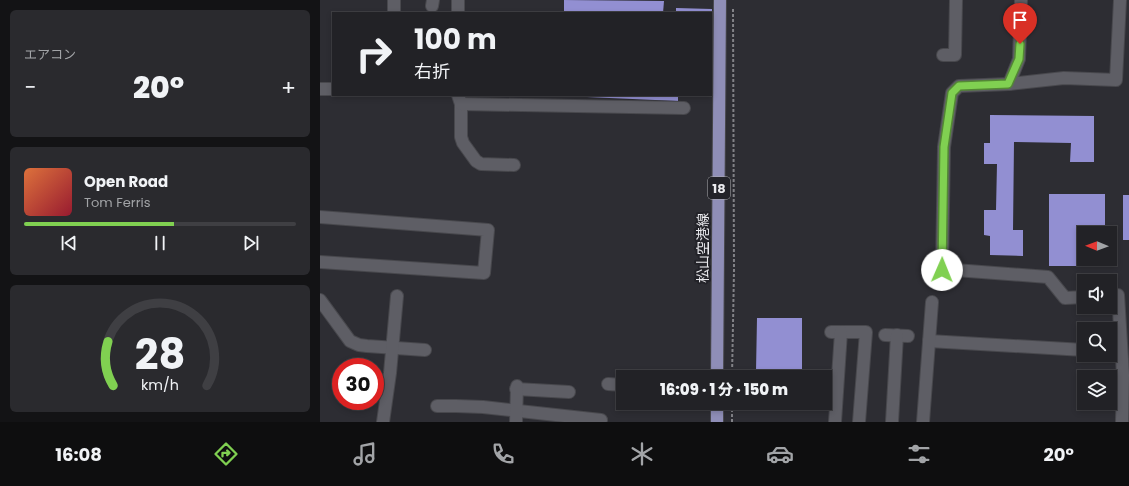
<!DOCTYPE html>
<html lang="ja">
<head>
<meta charset="utf-8">
<style>
	:root { --surface:#222226; --page:#2a2a2e; --text:#f1f3f6; --muted:#a2a4a7; --line:#3f3f43; --accent:#80d051 }
	body { margin:0; font-family:Poppins,"Noto Sans JP",sans-serif; background:var(--page); color:var(--text); height:100vh; display:flex; flex-direction:column; font-size:15px; white-space:nowrap }
	* { box-sizing:border-box; margin:0 }
	p { font-size:13px; color:var(--muted) }
	.icon { flex:none; width:22px; height:22px; fill:none; stroke:currentColor; stroke-width:2; stroke-linecap:round; stroke-linejoin:round }
	.map { position:relative; flex:1; overflow:hidden }
	.drawer { display:flex; flex-direction:column; gap:10px; padding:10px; background:#131315; width:320px }
	.drawer>* { flex:none }
	.banner { position:absolute; left:12px; top:12px; width:380px; height:84px; border-radius:0px; box-shadow:0 2px 6px #0003,0 0 0 1px var(--line); background:#222226; color:var(--text); overflow:hidden }
	.needle { width:26px; rotate:271deg }
	.controls { position:absolute; left:757px; top:226px; display:grid; gap:8px }
	.controls a { display:grid; place-items:center; width:40px; height:40px; border-radius:0px; background:var(--surface); box-shadow:0 2px 6px #0003,0 0 0 1px var(--line); font-size:20px }
	.speed { position:absolute; left:12px; top:358px; display:flex; gap:8px; font-size:20px; font-weight:700; text-align:center }
	.speed>* { display:grid; place-content:center; width:52px; height:52px; border-radius:50%; background:var(--surface); box-shadow:0 2px 6px #0003,0 0 0 1px var(--line); line-height:1 }
	.speed .limit { border:6px solid #d22; background:#fff; color:#111 }
	.pin { position:absolute; display:grid; place-items:center; width:34px; height:34px; color:#fff; margin:-41px -17px; border-radius:50% 50% 50% 0; rotate:-45deg; box-shadow:0 0 4px #0007 }
	.pin .icon { rotate:45deg }
	.me { position:absolute; width:44px; margin:-22px; rotate:1deg; stroke-linejoin:round; filter:drop-shadow(0 0 3px #0008) }
	.turn { display:flex; align-items:center; gap:14px; height:84px; padding:0 16px; font-size:18px }
	.turn .icon { width:52px; height:52px; stroke-width:2.5 }
	.turn b { display:block; font-size:28px; line-height:34px }
	.big { font-size:30px; font-weight:800; line-height:1.1 }
	.drawer .tile { flex:1; display:flex; flex-direction:column; justify-content:center; gap:6px; min-width:0; padding:0 14px; border-radius:6px; background:var(--page) }
	.drawer .dial { align-items:center; gap:0 }
	.dial svg { height:104px; overflow:visible; fill:none; stroke:var(--line); stroke-width:7; stroke-linecap:round; text-anchor:middle }
	.dial text { fill:var(--text); stroke:none }
	.song { display:flex; align-items:center; gap:12px }
	.cover { width:48px; height:48px; border-radius:6px; background:linear-gradient(135deg,hsl(20 70% 55%),hsl(350 70% 35%)) }
	.played { height:4px; border-radius:2px; background:linear-gradient(90deg,var(--accent) 55%,var(--line) 55%) }
	.keys { display:flex; justify-content:space-around; direction:ltr }
	.heat { display:flex; justify-content:space-between; align-items:center; font-size:22px; direction:ltr }
	.trip { position:absolute; left:296px; top:370px; width:216px; height:40px; border-radius:0px; background:var(--surface); box-shadow:0 2px 6px #0003,0 0 0 1px var(--line); font-weight:800; line-height:40px; text-align:center }
	.tab-bar { display:flex; height:64px; justify-content:space-around; align-items:center; background:#0e0e0f; color:var(--muted) }
	.tab-bar .icon { width:28px; height:28px }
	.tab-bar .current { color:var(--accent) }
	.tab-bar b { font-size:18px; color:var(--text) }
	main { display:flex; flex:1; min-height:0 }
	.map>svg:first-child { display:block }
</style>
</head>
<body>
<main>
<section class="drawer">
<div class="tile"><p>エアコン</p>
<div class="heat"><a>−</a><b class="big">20°</b><a>+</a></div>
</div>
<div class="tile">
<div class="song"><i class="cover"></i><div><b>Open Road</b><p>Tom Ferris</p></div></div>
<div class="played"></div>
<div class="keys"><svg class="icon" aria-label="previous" viewBox="0 0 24 24"><path d="M18 5L8 12l10 7zM5 5v14"/></svg><svg class="icon" aria-label="pause" viewBox="0 0 24 24"><path d="M8 5v14M16 5v14"/></svg><svg class="icon" aria-label="next" viewBox="0 0 24 24"><path d="M6 5l10 7-10 7zM19 5v14"/></svg></div>
</div>
<div class="tile dial"><svg viewBox="0 0 100 80">
<path d="M14 69A42 42 0 1 1 86 69"/>
<path d="M14 69A42 42 0 0 1 10 35" stroke="#80d051"/>
<text x="50" y="56" font-size="32" font-weight="700">28</text>
<text x="50" y="72" font-size="11">km/h</text>
</svg></div>
</section>
<div class="map">
<svg width="809" height="422" viewBox="0 0 809 422">
	<rect width="100%" height="100%" fill="#2d2d33"/>
	<g fill="#928fd2">
		<path d="M244,0L344,1L343,13H244Z"/>
		<path d="M356,8L392,9V13H356Z"/>
		<path d="M244,95H358V101L244,96Z"/>
		<path d="M670,115L774,116V162H750L751,143L694,142L693,230H703V256L670,255V236L664,235V210H676L677,164H664V143H670Z"/>
		<path d="M729,194H785V233H764V259H785L784,266H729Z"/>
		<rect x="803" y="195" width="6" height="45"/>
		<path d="M437,318H482V377H432V371H436Z"/>
	</g>
	<g fill="none" stroke-linecap="round" stroke-linejoin="round">
		<defs>
			<g id="street">
				<path d="M701,0L699,59L689,84L639,86L632,93L624,147L622,269L728,277L745,298L764,297"/>
				<path d="M112,6L113,0"/>
				<path d="M74,11V0"/>
				<path d="M138,13V0"/>
				<path d="M623,55H635L636,0"/>
				<path d="M689,84L744,78L796,80L800,0"/>
				<path d="M0,89H13"/>
				<path d="M138,95L141,104V137L143,143L156,161L161,164L194,165"/>
				<path d="M141,104L364,108"/>
				<path d="M0,217L168,230L164,273L0,262"/>
				<path d="M790,295H798L803,375L802,422"/>
				<path d="M0,300L30,341L39,345L47,346L105,350"/>
				<path d="M511,332H546L539,422"/>
				<path d="M565,335L588,336"/>
				<path d="M609,341L764,350"/>
				<path d="M288,384L303,385"/>
				<path d="M196,389L249,392"/>
				<path d="M117,406H136L163,407L281,420"/>
				<path d="M63,422L70,373L77,296"/>
				<path d="M196,422L197,386"/>
				<path d="M515,422L521,332"/>
				<path d="M572,422L577,335"/>
				<path d="M603,422L612,302"/>
			</g>
			<g id="primary">
				<path d="M397,377L400,0"/>
				<path d="M397,422V403"/>
			</g>
		</defs>
		<use href="#street" stroke="#48484d" stroke-width="14"/>
		<use href="#primary" stroke="#48484d" stroke-width="14"/>
		<g stroke="#828287" stroke-width="2" stroke-dasharray="3 2" stroke-linecap="butt">
			<path d="M412,377L414,270L413,9"/>
			<path d="M412,422V403"/>
		</g>
		<use href="#street" stroke="#5e5e65" stroke-width="12"/>
		<use href="#primary" stroke="#8f8eb7" stroke-width="12"/>
	</g>
	<g fill="none" stroke-linecap="round" stroke-linejoin="round">
		<defs>
			<path id="route" d="M622,270L624,147L632,93L639,86L688,84L699,59L700,44"/>
		</defs>
		<use href="#route" stroke="#538735" stroke-width="10"/>
		<use href="#route" stroke="#80d051" stroke-width="7"/>
	</g>
	<g text-anchor="middle" dominant-baseline="central" stroke-width="4" stroke-linejoin="round" paint-order="stroke">
		<rect fill="#232329" stroke="#aeaeb2" stroke-width="1" x="388" y="177" width="22" height="22" rx="3"/>
		<g font-size="13" font-weight="bold" fill="#e9e9ed">
			<text x="399" y="188">18</text>
		</g>
		<g font-size="14" fill="#e9e9ed" stroke="#232329">
			<text transform="translate(383 248) rotate(-90)">松山空港線</text>
		</g>
	</g>
</svg>
<div class="controls">
<a><svg class="needle" viewBox="-14 -14 28 28"><path d="M0-13l5 13h-10z" fill="#e53935"/><path d="M0 13l5-13h-10z" fill="#a2a4a7"/></svg></a>
<a><svg class="icon" aria-label="sound" viewBox="0 0 24 24"><path d="M4 9h4l5-4v14l-5-4H4zM17 9q2 3 0 6"/></svg></a>
<a><svg class="icon" aria-label="search" viewBox="0 0 24 24"><circle cx="10" cy="10" r="6"/><path d="M15 15l6 6"/></svg></a>
<a><svg class="icon" aria-label="layers" viewBox="0 0 24 24"><path d="M12 4l9 5-9 5-9-5zM3 14l9 5 9-5"/></svg></a>
</div>
<div class="speed"><div class="limit">30</div></div>
<div class="pin" style="left:700px;top:44px;background:#d93025"><svg class="icon" aria-label="arrive" viewBox="0 0 24 24"><path d="M6 21V4h12l-3 4 3 4H6"/></svg></div>
<svg class="me" style="left:622px;top:270px" viewBox="-20 -20 40 40"><circle r="19" fill="#fff"/><path d="M0-13L10 11 0 6-10 11z" fill="#80d051"/></svg>
<div class="trip">16:09 · 1 分 · 150 m</div>
<div class="banner">
<div class="turn"><svg class="icon" aria-label="right" viewBox="0 0 24 24"><path d="M7 20v-9h11M14 6l5 5-5 5"/></svg><div><b>100 m</b>右折</div></div>
</div>
</div>
</main>
<nav class="tab-bar">
<b>16:08</b>
<svg class="icon current" aria-label="directions" viewBox="0 0 24 24"><path d="M12 3l9 9-9 9-9-9zM9 14v-3h6M13 9l2 2-2 2"/></svg>
<svg class="icon" aria-label="music" viewBox="0 0 24 24"><path d="M9 18V5l10-2v13"/><circle cx="6" cy="18" r="3"/><circle cx="16" cy="16" r="3"/></svg>
<svg class="icon" aria-label="phone" viewBox="0 0 24 24"><path d="M5 4h4l2 5-3 2q2 4 5 5l2-3 5 2v4C11 20 4 13 5 4z"/></svg>
<svg class="icon" aria-label="climate" viewBox="0 0 24 24"><path d="M12 3v18M4 7l16 10M4 17L20 7"/></svg>
<svg class="icon" aria-label="car" viewBox="0 0 24 24"><path d="M5 17H2v-5l4-1 3-4h7l3 4 3 1v5h-3M9 17h6M6 11h13"/><circle cx="7" cy="17" r="2"/><circle cx="17" cy="17" r="2"/></svg>
<svg class="icon" aria-label="filters" viewBox="0 0 24 24"><path d="M4 7h16M4 17h16"/><circle cx="9" cy="7" r="2"/><circle cx="15" cy="17" r="2"/></svg>
<b>20°</b>
</nav>
</body>
</html>
